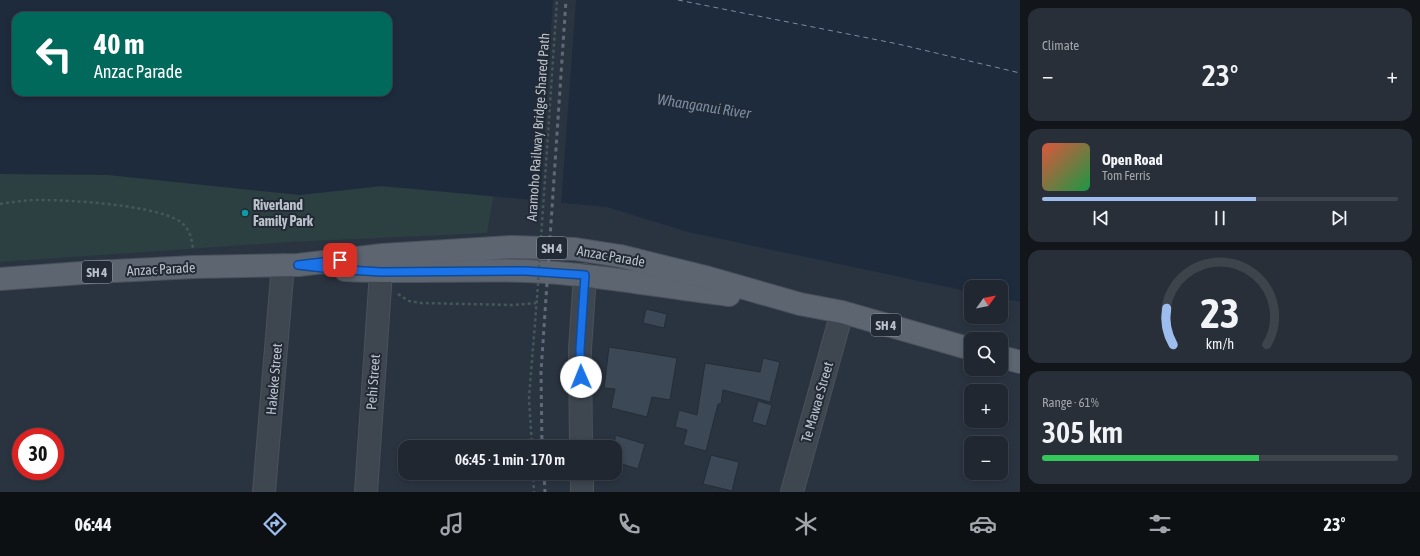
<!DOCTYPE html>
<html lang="en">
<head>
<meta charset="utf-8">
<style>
	:root { --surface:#202730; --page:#282f38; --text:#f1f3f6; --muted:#a2a5ab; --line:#3d444c; --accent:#9cbded }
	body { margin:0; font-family:"Asap Condensed",sans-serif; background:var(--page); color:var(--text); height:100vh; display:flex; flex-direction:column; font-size:15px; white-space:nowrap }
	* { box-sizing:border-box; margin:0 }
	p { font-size:13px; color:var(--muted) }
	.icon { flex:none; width:22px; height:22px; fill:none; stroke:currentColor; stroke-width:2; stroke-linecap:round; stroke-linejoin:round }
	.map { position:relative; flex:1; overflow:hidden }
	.panel { display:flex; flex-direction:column; gap:8px; padding:8px; background:#12151a; width:400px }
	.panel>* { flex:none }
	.hud { position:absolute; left:12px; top:12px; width:380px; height:84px; border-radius:12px; box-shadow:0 2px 6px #0003,0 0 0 1px var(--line); background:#00695c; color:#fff; overflow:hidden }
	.needle { width:26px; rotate:57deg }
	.tools { position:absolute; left:964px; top:280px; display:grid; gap:8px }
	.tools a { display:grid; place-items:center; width:44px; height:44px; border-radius:8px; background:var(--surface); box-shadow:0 2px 6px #0003,0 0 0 1px var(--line); font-size:20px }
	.speed { position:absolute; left:12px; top:428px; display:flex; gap:8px; font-size:20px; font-weight:700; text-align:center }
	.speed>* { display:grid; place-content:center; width:52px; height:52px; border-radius:50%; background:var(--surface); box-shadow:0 2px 6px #0003,0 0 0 1px var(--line); line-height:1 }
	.speed .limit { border:6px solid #d22; background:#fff; color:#111 }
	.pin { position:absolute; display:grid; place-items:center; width:34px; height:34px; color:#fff; margin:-17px; border-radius:8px; box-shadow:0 2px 6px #0006 }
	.me { position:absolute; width:44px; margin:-22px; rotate:359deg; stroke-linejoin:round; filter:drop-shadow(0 0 3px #0008) }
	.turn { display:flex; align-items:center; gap:14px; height:84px; padding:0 16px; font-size:18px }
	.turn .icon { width:52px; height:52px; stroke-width:2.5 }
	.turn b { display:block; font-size:28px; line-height:34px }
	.big { font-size:30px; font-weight:600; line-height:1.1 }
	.panel .card { flex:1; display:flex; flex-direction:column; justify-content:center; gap:6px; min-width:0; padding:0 14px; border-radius:12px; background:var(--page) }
	.panel .dial { align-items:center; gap:0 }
	.dial svg { height:104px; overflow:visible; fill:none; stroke:var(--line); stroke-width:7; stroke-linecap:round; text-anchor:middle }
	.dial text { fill:var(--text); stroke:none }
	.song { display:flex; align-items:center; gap:12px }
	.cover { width:48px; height:48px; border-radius:6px; background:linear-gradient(135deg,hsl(10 70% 55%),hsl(140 70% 35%)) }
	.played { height:4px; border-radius:2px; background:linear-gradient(90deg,var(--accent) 60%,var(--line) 60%) }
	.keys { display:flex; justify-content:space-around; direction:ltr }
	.heat { display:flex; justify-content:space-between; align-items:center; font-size:22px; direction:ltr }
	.charge { height:6px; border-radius:3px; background:linear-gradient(90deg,#34c759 61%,var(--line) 0) }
	.trip { position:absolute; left:398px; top:440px; width:224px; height:40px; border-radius:12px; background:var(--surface); box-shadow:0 2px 6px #0003,0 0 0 1px var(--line); font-weight:600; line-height:40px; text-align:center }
	.menu { display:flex; height:64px; justify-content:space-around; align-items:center; background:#0d1013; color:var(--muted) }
	.menu .icon { width:28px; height:28px }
	.menu .active { color:var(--accent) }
	.menu b { font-size:18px; color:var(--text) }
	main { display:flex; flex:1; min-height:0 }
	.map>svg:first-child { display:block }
</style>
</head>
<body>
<main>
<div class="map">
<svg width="1020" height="492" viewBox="0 0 1020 492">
	<rect width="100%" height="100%" fill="#2a3440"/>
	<path fill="#2c3f41" d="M0,164L494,193L487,233L290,242L0,262Z"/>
	<path fill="#1e2b3d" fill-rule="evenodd" d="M0,0H1020V302L1001,298V287H971V292L688,232L607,207L382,186L300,195L108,175L0,174ZM16,16H388V92H16Z"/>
	<path fill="#2a3440" d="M553,0H576L561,205L540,203Z"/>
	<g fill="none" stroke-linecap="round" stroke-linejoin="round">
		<path stroke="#788ca5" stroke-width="1" stroke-dasharray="5 4" stroke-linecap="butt" d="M678,0L898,44L1020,73"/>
	</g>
	<g fill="#3c4855" stroke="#242c37">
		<path d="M646,309L667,314L664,328L643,323Z"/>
		<path d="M609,347L642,352L677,358L670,400L652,397L647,417L611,408L615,389L604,388Z"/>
		<path d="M763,358L780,362L770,402L723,390L721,404H718L706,451L683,445L687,430L675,427L679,410L697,415L705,363L760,372Z"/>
		<path d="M758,401L772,405L766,426L752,422Z"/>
		<path d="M615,435L645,444L638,469L615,462Z"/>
		<path d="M711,455L739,462L732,491L703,484Z"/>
	</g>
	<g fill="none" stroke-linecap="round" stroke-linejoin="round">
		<defs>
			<g id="minor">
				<path d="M581,447L580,349L585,275"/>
				<path d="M582,473V492"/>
				<path d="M264,492L283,265"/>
				<path d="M366,492L381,272"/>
				<path d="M792,492L842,312"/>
			</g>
			<g id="major">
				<path d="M345,270C406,273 466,269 527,271C595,274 662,287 729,295"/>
				<path d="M0,279L95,272L194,267L298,265L383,255L512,247L575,249L620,256L709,278L800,304L842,312L971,349"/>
				<path d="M1001,357L1020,362"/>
			</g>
		</defs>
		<use href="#minor" stroke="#4a515c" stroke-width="24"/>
		<use href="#major" stroke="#4a515c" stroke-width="24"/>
		<g stroke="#455759" stroke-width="2.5" stroke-dasharray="3 3" stroke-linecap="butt">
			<path d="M0,204C13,202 26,200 40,200C68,200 164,205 183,224C190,230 192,240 193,249"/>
			<path d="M398,294L409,301L421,303L512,305L536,303"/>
			<path d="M532,447L529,398L537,298"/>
			<path d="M533,473L534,492"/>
		</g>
		<use href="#minor" stroke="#3e4650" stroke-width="22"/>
		<use href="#major" stroke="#5c6570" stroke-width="22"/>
		<g stroke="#606a76" stroke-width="3" stroke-dasharray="4 4" stroke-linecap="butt">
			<path d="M542,447L541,372L566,0"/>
			<path d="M544,473L545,492"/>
		</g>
		<path stroke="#455759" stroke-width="2.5" stroke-dasharray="3 3" stroke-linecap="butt" d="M537,298L557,0"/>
	</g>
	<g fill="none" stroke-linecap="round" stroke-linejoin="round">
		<defs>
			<path id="route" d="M340,260L298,265L332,269L381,272L526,271L585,275L580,349L581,377"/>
		</defs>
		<use href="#route" stroke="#114b97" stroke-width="10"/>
		<use href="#route" stroke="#1a73e8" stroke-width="7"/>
	</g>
	<circle fill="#0f9aa8" stroke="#222a35" stroke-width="1.5" cx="245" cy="213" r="4"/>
	<g text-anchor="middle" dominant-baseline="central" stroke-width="4" stroke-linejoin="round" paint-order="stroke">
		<g fill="#222a35" stroke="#8d949d" stroke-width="1">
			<rect x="537" y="237" width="30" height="22" rx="3"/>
			<rect x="82" y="261" width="30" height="22" rx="3"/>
			<rect x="871" y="314" width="30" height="22" rx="3"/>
		</g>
		<g font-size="13" font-weight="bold" fill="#bbc1ca">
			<text x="552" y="248">SH 4</text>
			<text x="97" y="272">SH 4</text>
			<text x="886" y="325">SH 4</text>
		</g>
		<g font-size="14" fill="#bbc1ca" stroke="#222a35">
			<text transform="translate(538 127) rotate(-86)">Aramoho Railway Bridge Shared Path</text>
			<text transform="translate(611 256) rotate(10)">Anzac Parade</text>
			<text transform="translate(161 269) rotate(-3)">Anzac Parade</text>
			<text transform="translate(274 379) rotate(-85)">Hakeke Street</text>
			<text transform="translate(373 382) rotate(-86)">Pehi Street</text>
			<text transform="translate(817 402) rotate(-74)">Te Mawae Street</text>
		</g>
		<g font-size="14" font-weight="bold" fill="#bbc1ca" stroke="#222a35" text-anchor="start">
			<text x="253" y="205">Riverland<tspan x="253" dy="16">Family Park</tspan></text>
		</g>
		<g font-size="15" font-style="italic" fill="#788ca5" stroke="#222a35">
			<text transform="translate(704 106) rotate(9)">Whanganui River</text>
		</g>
	</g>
</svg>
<div class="tools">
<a><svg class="needle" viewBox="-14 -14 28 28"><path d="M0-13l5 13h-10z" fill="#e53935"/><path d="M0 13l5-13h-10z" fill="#a2a5ab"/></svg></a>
<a><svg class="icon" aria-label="search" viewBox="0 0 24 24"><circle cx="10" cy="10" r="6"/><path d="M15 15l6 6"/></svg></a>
<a>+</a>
<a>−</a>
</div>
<div class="speed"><div class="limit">30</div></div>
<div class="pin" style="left:340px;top:260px;background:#d93025"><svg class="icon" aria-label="arrive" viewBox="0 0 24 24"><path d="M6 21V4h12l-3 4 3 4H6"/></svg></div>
<svg class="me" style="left:581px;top:377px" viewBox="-20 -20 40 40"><circle r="19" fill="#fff"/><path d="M0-13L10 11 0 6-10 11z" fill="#1a73e8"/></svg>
<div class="trip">06:45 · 1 min · 170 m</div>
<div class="hud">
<div class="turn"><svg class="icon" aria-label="left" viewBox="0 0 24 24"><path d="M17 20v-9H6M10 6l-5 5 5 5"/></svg><div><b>40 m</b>Anzac Parade</div></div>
</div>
</div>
<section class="panel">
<div class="card"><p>Climate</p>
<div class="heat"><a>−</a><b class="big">23°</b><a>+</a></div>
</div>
<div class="card">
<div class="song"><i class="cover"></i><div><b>Open Road</b><p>Tom Ferris</p></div></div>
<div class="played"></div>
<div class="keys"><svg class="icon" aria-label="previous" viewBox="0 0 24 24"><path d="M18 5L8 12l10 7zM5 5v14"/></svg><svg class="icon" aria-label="pause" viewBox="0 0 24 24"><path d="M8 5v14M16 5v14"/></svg><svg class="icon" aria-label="next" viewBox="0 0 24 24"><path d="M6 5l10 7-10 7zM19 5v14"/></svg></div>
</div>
<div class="card dial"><svg viewBox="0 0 100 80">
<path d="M14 69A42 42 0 1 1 86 69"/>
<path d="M14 69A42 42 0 0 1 9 41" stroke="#9cbded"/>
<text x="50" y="56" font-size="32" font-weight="700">23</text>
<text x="50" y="72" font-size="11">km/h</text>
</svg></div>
<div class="card"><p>Range · 61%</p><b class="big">305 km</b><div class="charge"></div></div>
</section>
</main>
<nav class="menu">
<b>06:44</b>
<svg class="icon active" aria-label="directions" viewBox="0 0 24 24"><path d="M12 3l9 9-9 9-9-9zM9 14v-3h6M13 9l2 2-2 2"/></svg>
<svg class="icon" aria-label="music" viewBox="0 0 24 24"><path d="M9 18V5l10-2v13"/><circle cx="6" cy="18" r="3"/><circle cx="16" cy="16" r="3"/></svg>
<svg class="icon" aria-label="phone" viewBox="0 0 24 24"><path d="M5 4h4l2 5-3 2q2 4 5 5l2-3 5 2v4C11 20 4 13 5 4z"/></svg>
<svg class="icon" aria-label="climate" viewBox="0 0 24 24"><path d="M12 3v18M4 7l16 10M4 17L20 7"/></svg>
<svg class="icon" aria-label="car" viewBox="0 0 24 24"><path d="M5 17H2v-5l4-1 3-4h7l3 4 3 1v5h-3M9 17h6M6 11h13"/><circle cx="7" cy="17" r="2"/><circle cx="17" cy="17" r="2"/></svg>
<svg class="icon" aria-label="filters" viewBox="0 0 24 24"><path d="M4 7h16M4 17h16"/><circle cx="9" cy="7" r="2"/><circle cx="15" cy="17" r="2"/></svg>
<b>23°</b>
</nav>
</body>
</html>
